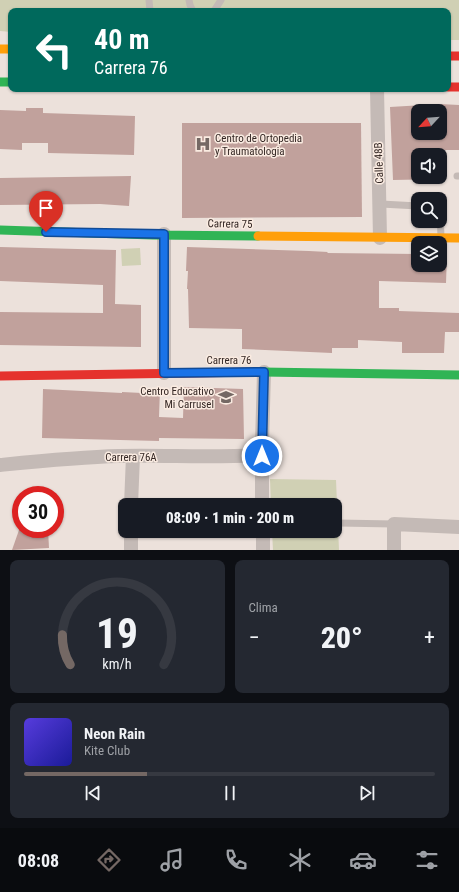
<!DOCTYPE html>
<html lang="es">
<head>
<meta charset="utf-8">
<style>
	:root { --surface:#171b24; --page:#242831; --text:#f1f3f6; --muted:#9ea1a6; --line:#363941; --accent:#746864 }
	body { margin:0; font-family:"Roboto Condensed",sans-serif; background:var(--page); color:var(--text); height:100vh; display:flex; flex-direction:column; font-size:15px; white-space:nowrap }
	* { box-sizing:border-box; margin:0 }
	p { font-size:13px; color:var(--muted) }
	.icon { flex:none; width:22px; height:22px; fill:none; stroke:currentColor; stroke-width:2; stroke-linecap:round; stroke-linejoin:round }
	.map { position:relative; height:550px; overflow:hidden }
	.sheet { display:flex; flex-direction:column; gap:10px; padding:10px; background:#0d0f14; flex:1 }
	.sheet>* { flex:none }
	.guide { position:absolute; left:8px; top:8px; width:443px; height:84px; border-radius:8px; box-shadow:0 1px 3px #0004; background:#00695c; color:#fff; overflow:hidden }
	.needle { width:26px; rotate:244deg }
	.controls { position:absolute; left:411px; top:104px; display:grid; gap:8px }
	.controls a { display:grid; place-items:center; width:36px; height:36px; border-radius:8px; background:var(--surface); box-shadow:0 1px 3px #0004; font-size:20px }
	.speed { position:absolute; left:12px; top:486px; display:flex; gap:8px; font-size:20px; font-weight:700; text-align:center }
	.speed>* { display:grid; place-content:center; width:52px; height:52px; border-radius:50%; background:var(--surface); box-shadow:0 1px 3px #0004; line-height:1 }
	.speed .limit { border:6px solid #d22; background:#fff; color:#111 }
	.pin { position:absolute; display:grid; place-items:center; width:34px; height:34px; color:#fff; margin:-41px -17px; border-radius:50% 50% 50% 0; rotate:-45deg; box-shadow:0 0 4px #0007 }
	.pin .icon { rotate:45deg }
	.me { position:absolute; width:44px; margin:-22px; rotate:0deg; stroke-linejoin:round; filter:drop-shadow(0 0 3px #0008) }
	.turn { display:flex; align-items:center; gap:14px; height:84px; padding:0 20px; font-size:18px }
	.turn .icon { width:52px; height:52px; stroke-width:2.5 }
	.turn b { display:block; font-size:28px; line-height:34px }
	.big { font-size:30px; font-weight:800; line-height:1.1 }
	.sheet .tile { flex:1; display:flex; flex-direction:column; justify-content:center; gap:6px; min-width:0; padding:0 14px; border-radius:8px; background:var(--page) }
	.sheet .dial { align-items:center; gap:0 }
	.dial svg { height:104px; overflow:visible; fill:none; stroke:var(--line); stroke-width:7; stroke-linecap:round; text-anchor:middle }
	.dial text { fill:var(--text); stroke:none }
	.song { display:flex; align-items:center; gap:12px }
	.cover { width:48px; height:48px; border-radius:6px; background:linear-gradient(135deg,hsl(250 70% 55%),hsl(240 70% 35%)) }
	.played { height:4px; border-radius:2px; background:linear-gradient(90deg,var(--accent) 30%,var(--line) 30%) }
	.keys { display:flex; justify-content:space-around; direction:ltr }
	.heat { display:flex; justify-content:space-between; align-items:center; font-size:22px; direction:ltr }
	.sheet .tiles { flex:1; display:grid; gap:10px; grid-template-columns:1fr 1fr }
	.tile:last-child { grid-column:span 2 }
	.trip { position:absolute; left:118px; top:498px; width:224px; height:40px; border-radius:8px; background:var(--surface); box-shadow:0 1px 3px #0004; font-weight:800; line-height:40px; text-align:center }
	.menu { display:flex; height:64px; justify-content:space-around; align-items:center; background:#090b0e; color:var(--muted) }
	.menu .icon { width:28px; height:28px }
	.menu .selected { color:var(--accent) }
	.menu b { font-size:18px; color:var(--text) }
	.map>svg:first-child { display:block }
</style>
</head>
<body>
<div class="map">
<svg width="459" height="550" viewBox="0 0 459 550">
	<rect width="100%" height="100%" fill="#ece1db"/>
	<g fill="#d0d0b4">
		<path d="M0,0H459V40H448V11H11V32L0,31Z"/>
		<path d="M140,248L141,265L122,266L121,249Z"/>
		<path d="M270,479L336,480L339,550H273L272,531H335V505H271Z"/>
	</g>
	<g fill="#c1a19c" fill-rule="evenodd">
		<path d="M440,104L459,105V150H443L444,179L393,180L390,107ZM418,111H440V133H418ZM418,155H440V177H418Z"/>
		<path d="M26,108H43V113L135,116L134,155L48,153V143H22V150L0,149V110L26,111Z"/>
		<path d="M182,123H361L362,217L182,218Z"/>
		<path d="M131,176L129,206L100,204L0,205V178Z"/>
		<path d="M0,247L116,250L115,304L141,305V347L0,345V312L103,313V285L0,281Z"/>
		<path d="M187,247L309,251L328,252L327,253L418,254V265H440V255H447L446,283L379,281V308H399V311L459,313V332H445L444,353H402V342L358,340V348H332V353L242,349V329L189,328L188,289H187L188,271H186Z"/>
		<path d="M184,387L243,389L244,439L159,438V441L42,438L43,389L122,393V392L142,393V389H160L159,417L183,418Z"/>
		<path d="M48,529L49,548L12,550L19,530Z"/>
	</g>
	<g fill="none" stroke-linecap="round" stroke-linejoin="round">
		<g stroke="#c4bab6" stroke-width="7">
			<path d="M149,0L150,11"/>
			<path d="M189,0L190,5L193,11"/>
			<path d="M214,11L221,0"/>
			<path d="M457,176H459"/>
			<path d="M381,204L418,206"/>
			<path d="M440,212L441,237"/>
			<path d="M338,523L394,524"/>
		</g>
		<g stroke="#c4bab6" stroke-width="14">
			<path d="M377,89L380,238"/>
			<path d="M164,234V373"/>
			<path d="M0,465C40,461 79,457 119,456C167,455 214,458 262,455"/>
			<path d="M131,505L133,456"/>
			<path d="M262,505V443L264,372"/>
			<path d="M263,531V550"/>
			<path d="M131,550V531"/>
			<path d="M394,550V524L459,527"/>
		</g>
		<g stroke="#30b455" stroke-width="9">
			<path d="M0,82H11"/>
			<path d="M0,230L153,235L258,236"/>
			<path d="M262,372L459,375"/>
		</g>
		<g stroke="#ff9f0a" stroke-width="9">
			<path d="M0,49H11"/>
			<path d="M258,236L459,238"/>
		</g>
		<g stroke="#e5322d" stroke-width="9">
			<path d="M448,56H459"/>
			<path d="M448,87H459"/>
			<path d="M0,376L262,372"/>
		</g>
	</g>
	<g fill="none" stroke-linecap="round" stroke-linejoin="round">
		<defs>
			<path id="route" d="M46,232L164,234V373L264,372L262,456"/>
		</defs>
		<use href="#route" stroke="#114b97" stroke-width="10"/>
		<use href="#route" stroke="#1a73e8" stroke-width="7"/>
	</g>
	<defs>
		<symbol id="hospital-bare" viewBox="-9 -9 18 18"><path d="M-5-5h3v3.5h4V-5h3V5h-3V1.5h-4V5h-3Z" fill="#746864" stroke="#faebe1" stroke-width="2.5" paint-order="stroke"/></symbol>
		<symbol id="school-bare" viewBox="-9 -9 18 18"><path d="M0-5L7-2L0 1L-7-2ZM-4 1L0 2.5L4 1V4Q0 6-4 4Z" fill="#746864" stroke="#faebe1" stroke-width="2.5" paint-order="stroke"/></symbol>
	</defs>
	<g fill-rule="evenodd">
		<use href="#hospital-bare" x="192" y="133" width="22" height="22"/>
		<use href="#school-bare" x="215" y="386" width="22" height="22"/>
	</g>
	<g text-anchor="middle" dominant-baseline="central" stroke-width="3" stroke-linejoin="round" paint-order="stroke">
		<g font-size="11" fill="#342724" stroke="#faebe1" text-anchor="start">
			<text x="215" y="138">Centro de Ortopedia<tspan x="215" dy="13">y Traumatologia</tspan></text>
			<text x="214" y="391" text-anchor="end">Centro Educativo<tspan x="214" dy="13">Mi Carrusel</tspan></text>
		</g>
		<g font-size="11" fill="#342724" stroke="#faebe1">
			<text transform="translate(379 163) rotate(-92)">Calle 48B</text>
			<text transform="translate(230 224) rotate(1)">Carrera 75</text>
			<text x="229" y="360">Carrera 76</text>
			<text x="131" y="457">Carrera 76A</text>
		</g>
	</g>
</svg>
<div class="controls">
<a><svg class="needle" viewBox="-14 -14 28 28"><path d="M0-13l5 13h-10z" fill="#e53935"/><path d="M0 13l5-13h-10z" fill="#9ea1a6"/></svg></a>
<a><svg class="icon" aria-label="sound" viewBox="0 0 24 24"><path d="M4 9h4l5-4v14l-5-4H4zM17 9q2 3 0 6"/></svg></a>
<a><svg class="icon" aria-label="search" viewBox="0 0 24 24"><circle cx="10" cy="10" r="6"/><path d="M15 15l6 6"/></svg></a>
<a><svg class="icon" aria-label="layers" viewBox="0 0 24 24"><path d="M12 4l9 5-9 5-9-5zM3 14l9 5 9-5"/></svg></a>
</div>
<div class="speed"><div class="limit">30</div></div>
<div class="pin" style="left:46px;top:232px;background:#d93025"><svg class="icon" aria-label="arrive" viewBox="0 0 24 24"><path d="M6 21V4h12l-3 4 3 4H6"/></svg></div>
<svg class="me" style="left:262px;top:456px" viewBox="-20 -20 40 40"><circle r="17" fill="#1a73e8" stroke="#fff" stroke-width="3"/><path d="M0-11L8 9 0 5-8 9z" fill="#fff"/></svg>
<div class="trip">08:09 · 1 min · 200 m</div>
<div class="guide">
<div class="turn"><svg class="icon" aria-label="left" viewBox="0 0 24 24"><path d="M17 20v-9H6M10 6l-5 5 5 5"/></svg><div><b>40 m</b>Carrera 76</div></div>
</div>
</div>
<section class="sheet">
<div class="tiles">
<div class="tile dial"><svg viewBox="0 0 100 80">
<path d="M14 69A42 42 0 1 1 86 69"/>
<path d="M14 69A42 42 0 0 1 8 46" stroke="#746864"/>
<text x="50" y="56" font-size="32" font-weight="700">19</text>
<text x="50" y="72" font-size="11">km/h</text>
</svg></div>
<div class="tile"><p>Clima</p>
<div class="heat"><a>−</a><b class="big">20°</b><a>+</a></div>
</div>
<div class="tile">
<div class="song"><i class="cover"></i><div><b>Neon Rain</b><p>Kite Club</p></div></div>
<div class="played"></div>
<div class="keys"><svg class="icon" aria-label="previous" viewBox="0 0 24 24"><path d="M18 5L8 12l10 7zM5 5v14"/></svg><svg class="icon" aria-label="pause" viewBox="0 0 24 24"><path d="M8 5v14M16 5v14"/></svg><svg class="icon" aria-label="next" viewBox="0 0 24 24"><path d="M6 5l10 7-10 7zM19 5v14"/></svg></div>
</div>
</div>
</section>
<nav class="menu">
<b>08:08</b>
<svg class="icon selected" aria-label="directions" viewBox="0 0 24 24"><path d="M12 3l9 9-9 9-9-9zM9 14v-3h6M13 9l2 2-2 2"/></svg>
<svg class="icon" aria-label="music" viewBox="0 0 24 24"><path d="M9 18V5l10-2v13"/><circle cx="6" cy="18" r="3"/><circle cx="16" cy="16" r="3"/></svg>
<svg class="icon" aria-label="phone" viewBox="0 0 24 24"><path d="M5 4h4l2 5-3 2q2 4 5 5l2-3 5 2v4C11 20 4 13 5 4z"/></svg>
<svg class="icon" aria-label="climate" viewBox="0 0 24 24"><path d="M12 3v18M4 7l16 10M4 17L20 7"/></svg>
<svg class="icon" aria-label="car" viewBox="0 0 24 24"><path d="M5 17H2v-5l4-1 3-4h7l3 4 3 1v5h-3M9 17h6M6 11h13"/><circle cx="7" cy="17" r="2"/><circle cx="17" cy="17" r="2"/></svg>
<svg class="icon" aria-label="filters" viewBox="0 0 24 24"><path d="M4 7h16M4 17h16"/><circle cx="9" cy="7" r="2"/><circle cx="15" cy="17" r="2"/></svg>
</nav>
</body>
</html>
